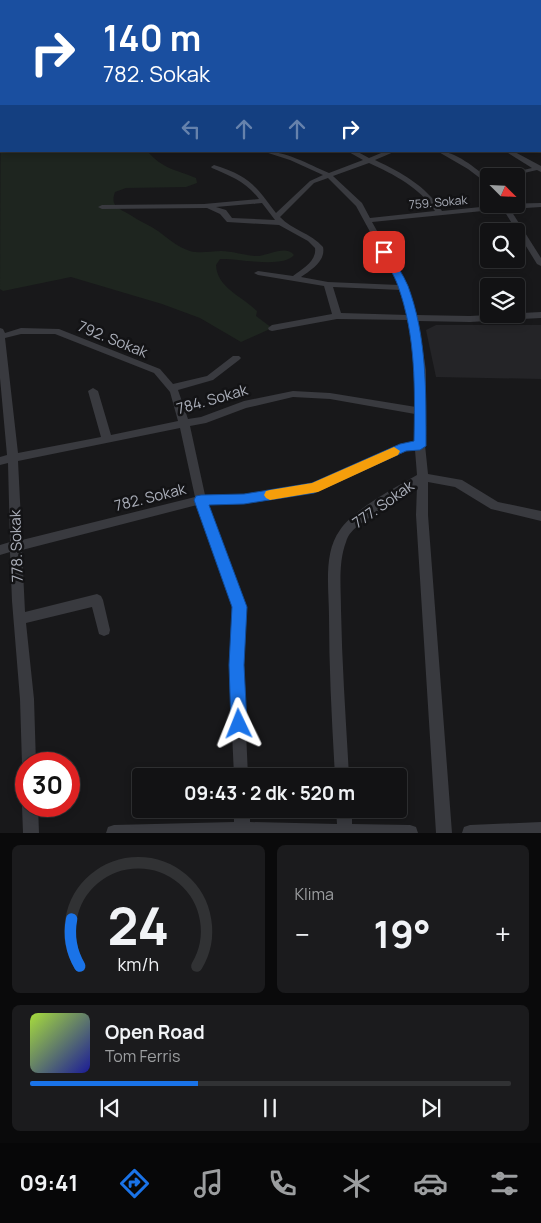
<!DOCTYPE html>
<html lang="tr">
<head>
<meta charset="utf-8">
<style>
	:root { --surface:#121214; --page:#1b1b1d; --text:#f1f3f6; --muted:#9c9ea0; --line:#313234; --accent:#1a73e8 }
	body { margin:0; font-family:Manrope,sans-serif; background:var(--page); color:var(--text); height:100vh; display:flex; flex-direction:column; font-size:19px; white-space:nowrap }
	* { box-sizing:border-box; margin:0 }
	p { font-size:16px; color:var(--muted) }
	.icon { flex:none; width:28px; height:28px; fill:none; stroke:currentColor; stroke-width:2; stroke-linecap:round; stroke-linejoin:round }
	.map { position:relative; height:833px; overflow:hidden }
	.details { display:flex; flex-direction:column; gap:12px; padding:12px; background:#0a0a0b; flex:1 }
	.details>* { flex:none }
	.hud { position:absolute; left:0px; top:0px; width:541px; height:152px; box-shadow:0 2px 8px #0003,0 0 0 1px var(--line); background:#1a4fa0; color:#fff; overflow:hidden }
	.needle { width:32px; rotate:114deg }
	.buttons { position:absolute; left:480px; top:168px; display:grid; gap:10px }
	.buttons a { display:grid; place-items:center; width:45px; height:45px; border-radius:5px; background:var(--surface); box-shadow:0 2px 8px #0003,0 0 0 1px var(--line); font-size:25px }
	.speed { position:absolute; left:15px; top:752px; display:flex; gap:10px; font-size:25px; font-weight:700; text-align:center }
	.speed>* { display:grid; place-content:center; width:65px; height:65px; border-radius:50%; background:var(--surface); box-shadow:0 2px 8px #0003,0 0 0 1px var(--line); line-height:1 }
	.speed .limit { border:8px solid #d22; background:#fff; color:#111 }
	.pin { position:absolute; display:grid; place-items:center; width:42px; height:42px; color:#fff; margin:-21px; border-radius:10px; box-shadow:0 2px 8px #0006 }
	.me { position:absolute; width:55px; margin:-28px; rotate:358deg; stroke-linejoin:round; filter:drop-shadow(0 0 4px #0008) }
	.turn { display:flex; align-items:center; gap:18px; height:105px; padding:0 20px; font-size:22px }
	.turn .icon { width:65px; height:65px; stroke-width:2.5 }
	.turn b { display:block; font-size:35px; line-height:42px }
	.lanes { display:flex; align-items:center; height:48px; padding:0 20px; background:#0003; justify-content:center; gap:25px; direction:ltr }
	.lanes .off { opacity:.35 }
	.big { font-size:38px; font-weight:700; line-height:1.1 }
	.details .widget { flex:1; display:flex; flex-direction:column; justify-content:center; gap:8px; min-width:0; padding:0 18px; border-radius:8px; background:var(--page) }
	.details .dial { align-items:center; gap:0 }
	.dial svg { height:130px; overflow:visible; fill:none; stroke:var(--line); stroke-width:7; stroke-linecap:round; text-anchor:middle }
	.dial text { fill:var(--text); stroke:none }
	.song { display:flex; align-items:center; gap:15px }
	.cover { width:60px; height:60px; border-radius:8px; background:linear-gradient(135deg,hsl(80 70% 55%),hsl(240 70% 35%)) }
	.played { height:5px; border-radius:2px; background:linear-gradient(90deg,var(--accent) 35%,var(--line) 35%) }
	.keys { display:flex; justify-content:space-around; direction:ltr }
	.heat { display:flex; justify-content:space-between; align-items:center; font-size:28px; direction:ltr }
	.details .tiles { flex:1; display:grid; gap:12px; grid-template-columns:1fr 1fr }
	.widget:last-child { grid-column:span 2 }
	.trip { position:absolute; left:132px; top:768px; width:275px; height:50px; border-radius:5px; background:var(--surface); box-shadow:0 2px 8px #0003,0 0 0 1px var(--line); font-weight:700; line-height:50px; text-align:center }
	.tabs { display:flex; height:80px; justify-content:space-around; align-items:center; background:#070708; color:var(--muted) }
	.tabs .icon { width:35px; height:35px }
	.tabs .current { color:var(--accent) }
	.tabs b { font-size:22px; color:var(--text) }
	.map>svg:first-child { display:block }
</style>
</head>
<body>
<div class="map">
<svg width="541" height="833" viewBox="0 0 541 833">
	<rect width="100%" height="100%" fill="#18181a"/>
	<path fill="#242427" d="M436,325H541V379L436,377L426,330Z"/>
	<g fill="#1e251f">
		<path d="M4,0H264V1H3Z"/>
		<path d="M294,0H541V30L540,1Z"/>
		<path d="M1,3V151H147C164,170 175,169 196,178L197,183L186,187L126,188L115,192C109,208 122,209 132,216C140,222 150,225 158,231C169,239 177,247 190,251C201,254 210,251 221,251C232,251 243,255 255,256C267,257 285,244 294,255C282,269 238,258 220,259L216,265C217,288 242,296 257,311L256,316L272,328L241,342L200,318L162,304L71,277L3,291L0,289Z"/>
	</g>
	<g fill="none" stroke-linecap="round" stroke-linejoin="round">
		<g fill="#393a3f" fill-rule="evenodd">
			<rect x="262" y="0" width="4" height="1"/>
			<path d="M0,1H3L0,4Z"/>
			<rect x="540" y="29" width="1" height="2"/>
			<rect x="540" y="97" width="1" height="4"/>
			<rect x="540" y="115" width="1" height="4"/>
			<rect x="540" y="131" width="1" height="5"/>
			<path d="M262,151C286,151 308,164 329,173L363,160L347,151H356L369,158L386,151H396L375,160C402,173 425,185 442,211L500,205V204L541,203V207L510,209L541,258V266L537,264L503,209L372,222L407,284L416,315L470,316L541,312V318L470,322L418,321L426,370L425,445L428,474L462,480L498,502L541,511V521L491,509L455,487L428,482V515L452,833H436L416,515L417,486L360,524C354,529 348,534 346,542C338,563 341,588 341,610C342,666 346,721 349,776H335C332,723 329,669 329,616C329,589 323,553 340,530C353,510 396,487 417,475L415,450L407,451L314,492L244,504H208L246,607L243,665L248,776H234L229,665L234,607L197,505L22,550L25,612L97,594L101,596L103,600L110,630L109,634L104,636L99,634L92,607L26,623L34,699L36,764H26V770L24,769L22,764L20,699L12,601L10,552L0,555V545L10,542L8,463L0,465V457L7,455L0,378V328L3,329L5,333L21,328L59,329L160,369L173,384L207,376L233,356H239L241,358L239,360L213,380L178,390L188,419L201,417L244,401L293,391L330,393L416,407V370L409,320L337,319L272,331L269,330L268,328L272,325L332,314L324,286L258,275L254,273L258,271L293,276C302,269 317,261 315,248L308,241L279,225L227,222L220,214L207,208L102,209L98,207L102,205L204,204L259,199C246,182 231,176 212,168L211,167L214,165C249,176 255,185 276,213L310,181L323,175L290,160ZM369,163C395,175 419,187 435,211L370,218L362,203L333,176ZM328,178L356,206L399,285L328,282L301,277C311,270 326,261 323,247C311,233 292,230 280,217L314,183ZM262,203L275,220L232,218L226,210L216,207ZM333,287L401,290L408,315L341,313ZM21,334H55L154,373L170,392L178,421L111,435L98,391L93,388L88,391L101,437L18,453L5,338ZM293,397L330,399L415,414V442L401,444L312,484L244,494L205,495L190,426L206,423L246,408ZM180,428L195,497L22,540L18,461Z"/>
			<path d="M437,151C456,151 475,168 489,179V185L468,169Z"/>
			<path d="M505,151H513L541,166V172L537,170L511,176H500L501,175L532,168Z"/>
			<path d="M26,800V806H38L39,833H23L22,806Z"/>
			<path d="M234,809H250V822L337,824L336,809H352V824L410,825L416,827L418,833H106L108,827L114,825L234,822Z"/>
			<path d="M541,822V833H462L464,827L470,825Z"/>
		</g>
	</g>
	<path fill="#1a73e8" stroke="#114b97" d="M384,249L389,252C395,263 403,274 408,286C427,337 426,391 426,446L420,450L406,451L314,493L244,504L209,505L247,607L244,665L247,724L244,730L239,732L233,730L231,724L229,665L232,607L194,500L196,496L201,495L244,494L312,483L400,444L414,441C415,389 416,336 398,286C394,274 386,263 380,252Z"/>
	<path fill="#f59e0b" d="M394,447L400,451L398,455L318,492L270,500L266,498L264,495L266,491L270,490L312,483Z"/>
	<g text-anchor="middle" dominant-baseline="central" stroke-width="5" stroke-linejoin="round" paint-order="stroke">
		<g font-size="12" fill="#abafba" stroke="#131315">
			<text transform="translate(438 202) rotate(-5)">759. Sokak</text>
		</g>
		<g font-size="15" fill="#abafba" stroke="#131315">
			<text transform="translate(113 339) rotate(22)">792. Sokak</text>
			<text transform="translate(212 399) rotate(-16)">784. Sokak</text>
			<text transform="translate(150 497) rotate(-14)">782. Sokak</text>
			<text transform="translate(383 504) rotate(-35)">777. Sokak</text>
			<text transform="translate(16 546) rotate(-92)">778. Sokak</text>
		</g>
	</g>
</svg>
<div class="buttons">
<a><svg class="needle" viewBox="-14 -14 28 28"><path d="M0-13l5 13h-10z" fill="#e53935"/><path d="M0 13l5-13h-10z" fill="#9c9ea0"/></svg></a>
<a><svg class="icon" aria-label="search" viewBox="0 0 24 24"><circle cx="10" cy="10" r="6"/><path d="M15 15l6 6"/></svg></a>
<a><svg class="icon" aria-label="layers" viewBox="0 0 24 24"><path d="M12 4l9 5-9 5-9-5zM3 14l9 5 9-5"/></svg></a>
</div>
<div class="speed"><div class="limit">30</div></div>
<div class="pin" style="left:384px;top:252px;background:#d93025"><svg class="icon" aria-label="arrive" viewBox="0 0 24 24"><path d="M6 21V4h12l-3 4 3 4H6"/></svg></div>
<svg class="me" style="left:239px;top:724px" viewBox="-20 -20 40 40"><path d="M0-17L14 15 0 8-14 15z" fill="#1a73e8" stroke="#fff" stroke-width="4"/></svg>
<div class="trip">09:43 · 2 dk · 520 m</div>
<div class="hud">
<div class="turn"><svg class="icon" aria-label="right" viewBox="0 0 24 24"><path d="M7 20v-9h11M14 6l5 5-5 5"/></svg><div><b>140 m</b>782. Sokak</div></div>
<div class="lanes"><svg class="icon off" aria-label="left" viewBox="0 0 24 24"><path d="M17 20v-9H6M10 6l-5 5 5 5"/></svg><svg class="icon off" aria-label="ahead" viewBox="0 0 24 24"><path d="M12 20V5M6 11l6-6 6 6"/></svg><svg class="icon off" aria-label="ahead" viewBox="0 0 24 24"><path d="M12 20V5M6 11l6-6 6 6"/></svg><svg class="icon" aria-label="right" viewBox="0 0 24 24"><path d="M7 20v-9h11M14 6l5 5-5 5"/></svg></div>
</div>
</div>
<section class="details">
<div class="tiles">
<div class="widget dial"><svg viewBox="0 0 100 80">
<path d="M14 69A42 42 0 1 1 86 69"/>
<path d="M14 69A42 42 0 0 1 9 40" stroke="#1a73e8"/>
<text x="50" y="56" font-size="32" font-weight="700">24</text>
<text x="50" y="72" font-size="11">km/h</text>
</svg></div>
<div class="widget"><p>Klima</p>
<div class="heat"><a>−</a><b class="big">19°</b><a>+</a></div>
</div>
<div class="widget">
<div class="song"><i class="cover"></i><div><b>Open Road</b><p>Tom Ferris</p></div></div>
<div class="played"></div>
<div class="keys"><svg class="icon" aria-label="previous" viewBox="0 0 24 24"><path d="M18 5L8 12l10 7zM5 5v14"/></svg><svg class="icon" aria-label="pause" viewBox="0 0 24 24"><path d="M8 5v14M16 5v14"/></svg><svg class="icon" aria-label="next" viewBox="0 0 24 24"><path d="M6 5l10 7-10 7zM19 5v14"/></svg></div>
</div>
</div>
</section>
<nav class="tabs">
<b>09:41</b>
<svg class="icon current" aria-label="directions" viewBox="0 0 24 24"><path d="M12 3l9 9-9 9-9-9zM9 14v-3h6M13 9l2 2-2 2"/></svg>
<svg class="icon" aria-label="music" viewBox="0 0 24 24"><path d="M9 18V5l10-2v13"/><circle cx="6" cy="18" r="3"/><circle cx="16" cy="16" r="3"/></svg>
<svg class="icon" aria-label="phone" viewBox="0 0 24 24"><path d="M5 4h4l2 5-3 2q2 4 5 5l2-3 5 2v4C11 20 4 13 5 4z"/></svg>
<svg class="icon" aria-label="climate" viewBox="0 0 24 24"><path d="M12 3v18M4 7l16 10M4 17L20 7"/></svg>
<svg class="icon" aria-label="car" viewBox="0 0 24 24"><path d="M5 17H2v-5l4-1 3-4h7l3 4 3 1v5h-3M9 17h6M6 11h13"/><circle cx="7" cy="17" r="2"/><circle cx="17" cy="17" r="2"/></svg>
<svg class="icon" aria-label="filters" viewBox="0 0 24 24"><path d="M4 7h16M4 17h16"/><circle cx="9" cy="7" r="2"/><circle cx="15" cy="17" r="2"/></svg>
</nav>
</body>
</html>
